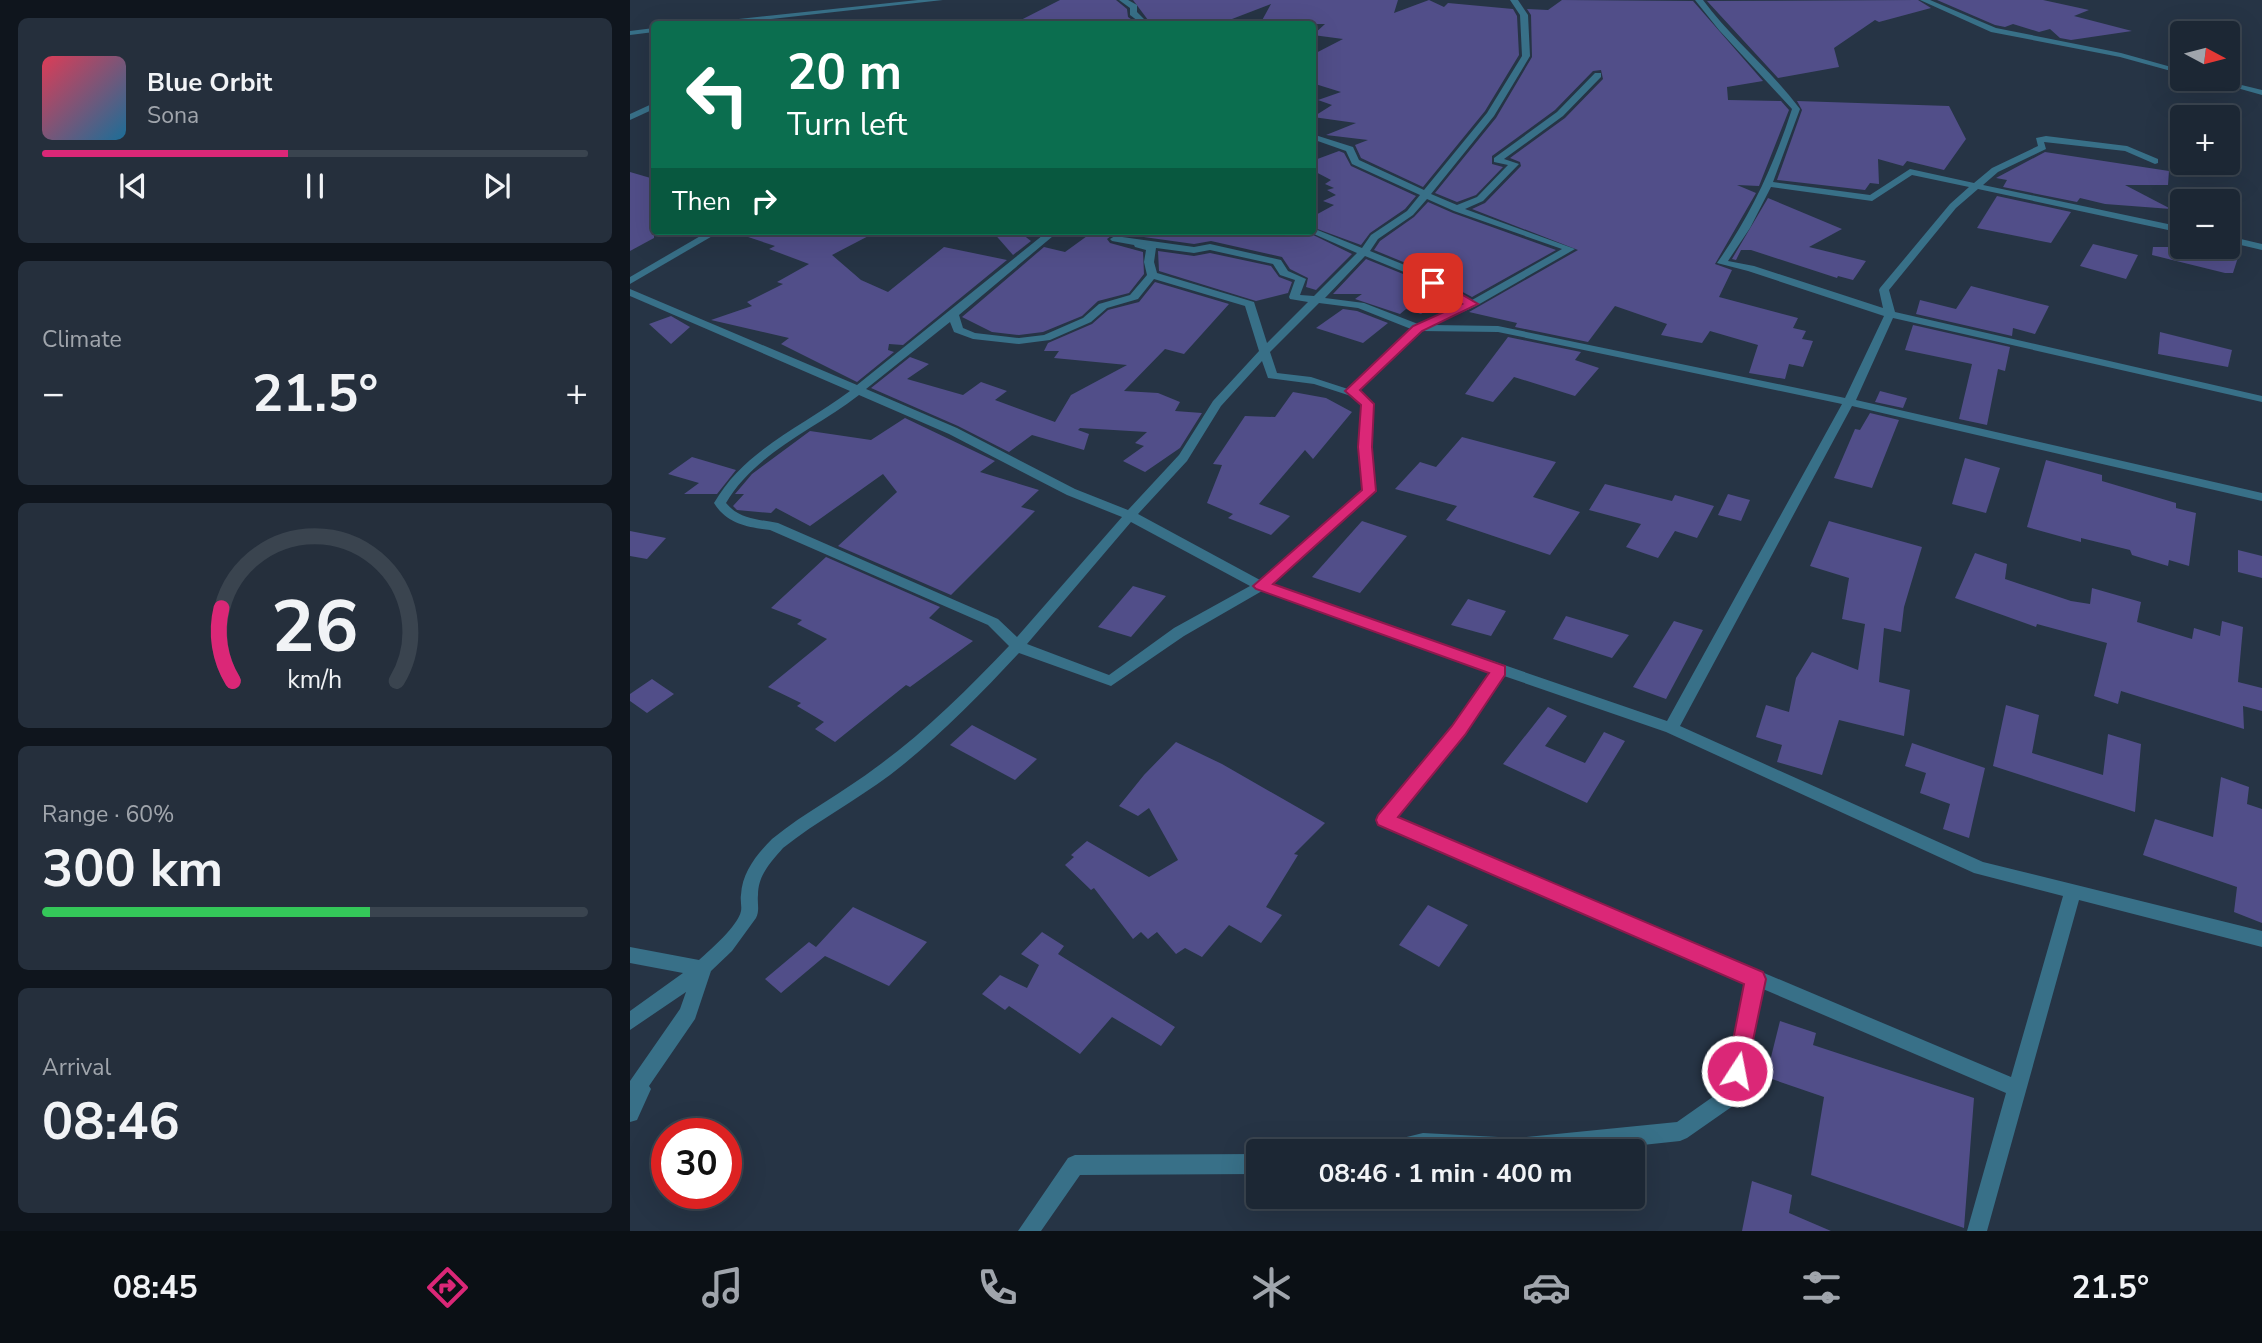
<!DOCTYPE html>
<html lang="en">
<head>
<meta charset="utf-8">
<style>
	:root { --surface:#1c2734; --page:#252f3c; --text:#f1f3f6; --muted:#a0a5ac; --line:#3a444f; --accent:#db2777 }
	body { margin:0; font-family:"Nunito Sans",sans-serif; background:var(--page); color:var(--text); height:100vh; display:flex; flex-direction:column; font-size:26px; white-space:nowrap }
	* { box-sizing:border-box; margin:0 }
	p { font-size:23px; color:var(--muted) }
	.icon { flex:none; width:38px; height:38px; fill:none; stroke:currentColor; stroke-width:2; stroke-linecap:round; stroke-linejoin:round }
	.map { position:relative; flex:1; overflow:hidden }
	.panel { display:flex; flex-direction:column; gap:18px; padding:18px; background:#0f151d; width:630px }
	.panel>* { flex:none }
	.guide { position:absolute; left:21px; top:21px; width:665px; height:214px; border-radius:7px; box-shadow:0 7px 28px #0002,0 0 0 2px var(--line); background:#0b6e4f; color:#fff; overflow:hidden }
	.needle { width:46px; rotate:97deg }
	.controls { position:absolute; left:1540px; top:21px; display:grid; gap:14px }
	.controls a { display:grid; place-items:center; width:70px; height:70px; border-radius:7px; background:var(--surface); box-shadow:0 7px 28px #0002,0 0 0 2px var(--line); font-size:35px }
	.speed { position:absolute; left:21px; top:1118px; display:flex; gap:14px; font-size:35px; font-weight:700; text-align:center }
	.speed>* { display:grid; place-content:center; width:91px; height:91px; border-radius:50%; background:var(--surface); box-shadow:0 7px 28px #0002,0 0 0 2px var(--line); line-height:1 }
	.speed .limit { border:10px solid #d22; background:#fff; color:#111 }
	.pin { position:absolute; display:grid; place-items:center; width:60px; height:60px; color:#fff; margin:-30px; border-radius:14px; box-shadow:0 4px 10px #0006 }
	.me { position:absolute; width:77px; margin:-38px; rotate:11deg; stroke-linejoin:round; filter:drop-shadow(0 0 5px #0008) }
	.turn { display:flex; align-items:center; gap:24px; height:147px; padding:0 21px; font-size:32px }
	.turn .icon { width:91px; height:91px; stroke-width:2.5 }
	.turn b { display:block; font-size:49px; line-height:60px }
	.then { display:flex; align-items:center; height:66px; padding:0 21px; background:#0003; gap:14px; font-size:26px }
	.big { font-size:52px; font-weight:700; line-height:1.1 }
	.panel .widget { flex:1; display:flex; flex-direction:column; justify-content:center; gap:10px; min-width:0; padding:0 24px; border-radius:10px; background:var(--page) }
	.panel .dial { align-items:center; gap:0 }
	.dial svg { height:182px; overflow:visible; fill:none; stroke:var(--line); stroke-width:7; stroke-linecap:round; text-anchor:middle }
	.dial text { fill:var(--text); stroke:none }
	.song { display:flex; align-items:center; gap:21px }
	.cover { width:84px; height:84px; border-radius:10px; background:linear-gradient(135deg,hsl(350 70% 55%),hsl(200 70% 35%)) }
	.played { height:7px; border-radius:4px; background:linear-gradient(90deg,var(--accent) 45%,var(--line) 45%) }
	.keys { display:flex; justify-content:space-around; direction:ltr }
	.heat { display:flex; justify-content:space-between; align-items:center; font-size:38px; direction:ltr }
	.charge { height:10px; border-radius:5px; background:linear-gradient(90deg,#34c759 60%,var(--line) 0) }
	.trip { position:absolute; left:616px; top:1139px; width:399px; height:70px; border-radius:7px; background:var(--surface); box-shadow:0 7px 28px #0002,0 0 0 2px var(--line); font-weight:700; line-height:70px; text-align:center }
	.menu { display:flex; height:112px; justify-content:space-around; align-items:center; background:#0b1015; color:var(--muted) }
	.menu .icon { width:49px; height:49px }
	.menu .selected { color:var(--accent) }
	.menu b { font-size:32px; color:var(--text) }
	main { display:flex; flex:1; min-height:0 }
	.map>svg:first-child { display:block }
</style>
</head>
<body>
<main>
<section class="panel">
<div class="widget">
<div class="song"><i class="cover"></i><div><b>Blue Orbit</b><p>Sona</p></div></div>
<div class="played"></div>
<div class="keys"><svg class="icon" aria-label="previous" viewBox="0 0 24 24"><path d="M18 5L8 12l10 7zM5 5v14"/></svg><svg class="icon" aria-label="pause" viewBox="0 0 24 24"><path d="M8 5v14M16 5v14"/></svg><svg class="icon" aria-label="next" viewBox="0 0 24 24"><path d="M6 5l10 7-10 7zM19 5v14"/></svg></div>
</div>
<div class="widget"><p>Climate</p>
<div class="heat"><a>−</a><b class="big">21.5°</b><a>+</a></div>
</div>
<div class="widget dial"><svg viewBox="0 0 100 80">
<path d="M14 69A42 42 0 1 1 86 69"/>
<path d="M14 69A42 42 0 0 1 9 37" stroke="#db2777"/>
<text x="50" y="56" font-size="32" font-weight="700">26</text>
<text x="50" y="72" font-size="11">km/h</text>
</svg></div>
<div class="widget"><p>Range · 60%</p><b class="big">300 km</b><div class="charge"></div></div>
<div class="widget"><p>Arrival</p><b class="big">08:46</b></div>
</section>
<div class="map">
<svg width="1632" height="1231" viewBox="0 0 1632 1231">
	<rect width="100%" height="100%" fill="#263445"/>
	<g fill="#514e89">
		<path d="M430,0H486L497,9L498,17L508,24H383Z"/>
		<path d="M503,0H768L764,13L799,0L814,7L818,3L883,9L887,16L889,55L855,111L793,187L731,158L725,145L738,140L696,135L726,123L683,117L702,105L688,100L711,92L682,83V55L713,39L683,35L695,24H630L641,4L589,24L579,21L566,24H521Z"/>
		<path d="M932,0L1063,1L1133,81L1097,87L1098,100L1151,101L1159,110L1129,186L1107,185L1126,193L1085,264L1102,270L1089,297L1168,318L1163,328L1176,331L1172,339L1183,341L1173,367L1159,364L1155,379L1119,373L1128,345L1080,331L1072,343L1031,335L1037,324L985,306L958,342L885,327L887,323L839,312L948,250L842,209L855,203L891,166L890,162L880,158L935,118L973,79L971,70L963,71L925,110L862,156V164L873,167L846,195L827,202L805,193L866,118L902,57L901,15L897,9L918,10Z"/>
		<path d="M1288,0L1301,8L1249,22L1245,20L1204,48L1209,67L1148,78L1077,1Z"/>
		<path d="M1307,0H1413L1459,10L1444,16L1502,31L1441,40L1430,38L1420,29L1409,32L1383,24L1375,27L1365,25Z"/>
		<path d="M1167,101L1319,106L1336,139L1314,170L1277,161L1273,166L1248,159L1249,184L1240,183L1235,190L1147,180L1172,110Z"/>
		<path d="M709,151L714,153L721,166L786,196L775,209L740,233L731,245L682,227V217L704,205L693,201L706,195L697,190L704,188L695,184L701,180L682,170V161Z"/>
		<path d="M1415,152L1539,171L1538,185H1495L1541,209L1475,204L1450,198L1447,202L1373,187L1377,180L1366,178Z"/>
		<path d="M0,172L24,179V238L0,251Z"/>
		<path d="M1367,196L1441,212L1421,243L1347,228Z"/>
		<path d="M1138,198L1212,229L1179,247L1236,261L1223,280L1208,276L1207,278L1121,250H1111L1106,260L1102,259Z"/>
		<path d="M798,202L823,213L926,250L842,297L788,268L744,250L750,241L784,217Z"/>
		<path d="M115,231H248L202,255L231,280L258,292L314,247L377,260L273,345L259,344L258,350L264,352L227,382L151,344L159,338L81,320L122,306L117,302L153,284L147,282L179,264L139,249L145,246L115,236Z"/>
		<path d="M362,231H388L401,241L383,255Z"/>
		<path d="M464,231H675L722,254L686,290L676,287L678,278L660,269L652,257L581,241L564,244L485,233L477,239L480,243L513,252L514,274L499,293L468,301L452,316L413,332L389,335L362,332L332,317L414,247L435,252Z"/>
		<path d="M1463,244L1508,255L1496,279L1450,266Z"/>
		<path d="M1523,247H1607L1611,248L1603,273H1595L1522,255Z"/>
		<path d="M528,251L564,256L580,253L641,266L649,277L662,282L658,293L626,301L529,271Z"/>
		<path d="M736,259L778,276L828,304L819,308L801,306L791,314L776,309L770,314L725,299L732,294H703Z"/>
		<path d="M525,282L599,304L554,354L535,349L494,391L528,393L550,402L545,411L572,413L550,448L515,472L493,461L514,446L505,443L517,432L450,428L448,430L459,434L454,450L402,435L379,452L328,426L241,388L280,357L299,364L277,379L333,395L351,382L377,391L365,400L425,422L441,395L497,365L424,358L429,351H414L418,343L462,324L478,310L509,302Z"/>
		<path d="M1341,286L1395,300L1419,306L1405,334L1383,328L1382,336L1286,314L1290,300L1326,309Z"/>
		<path d="M713,309L727,311L758,323L733,343L686,328Z"/>
		<path d="M41,316L60,327L41,344L19,324Z"/>
		<path d="M1283,325L1380,347L1375,371L1368,369L1357,425L1329,419L1342,364L1275,350Z"/>
		<path d="M1530,332L1602,350L1598,367L1528,354Z"/>
		<path d="M878,337L951,352L945,360L969,368L945,396L884,377L863,402L835,394Z"/>
		<path d="M1250,391L1277,398L1273,408L1245,402Z"/>
		<path d="M663,392L696,398L722,412L683,459L675,450L629,504L660,516L641,535L598,518L603,514L577,503L592,465L583,464L615,416L645,417Z"/>
		<path d="M1240,413L1269,420L1242,488L1204,478L1225,429L1230,430Z"/>
		<path d="M275,418L365,461L350,472L409,490L391,507L405,511L321,595L208,546L267,492L253,474L180,526L146,508L141,513L107,510L103,506L114,494H105L122,474L180,431L241,440Z"/>
		<path d="M832,437L926,462L903,497L950,512L920,555L816,520L827,506L765,489L790,462L806,467Z"/>
		<path d="M62,457L106,470L87,494H54L69,483L38,474Z"/>
		<path d="M1335,458L1370,468L1356,513L1322,504Z"/>
		<path d="M1416,460L1472,475V481L1546,503V508L1566,513L1559,566L1539,560L1538,566L1502,555L1500,550L1451,538V542L1397,527Z"/>
		<path d="M975,484L1042,501L1045,495L1084,506L1067,538L1045,531L1028,558L996,547L1011,524L959,510Z"/>
		<path d="M1098,494L1120,500L1111,521L1088,515Z"/>
		<path d="M732,521L777,536L730,593L682,577Z"/>
		<path d="M1199,521L1292,547L1274,607L1271,632L1254,628L1249,682L1280,690L1274,736L1209,720L1192,775L1147,762L1152,745L1126,737L1136,705L1159,712L1166,678L1182,652L1228,670L1235,624L1212,619L1219,578L1180,566Z"/>
		<path d="M0,531L36,538L17,559L0,556Z"/>
		<path d="M1608,550L1632,556V578L1608,572Z"/>
		<path d="M1345,553L1377,564L1375,579L1441,601L1460,604L1462,588L1511,602L1507,622L1562,639L1564,628L1590,636L1592,621L1613,627L1608,682L1632,688V711L1613,706L1614,729L1491,691L1488,704L1464,696L1477,643L1407,624L1406,627L1325,598Z"/>
		<path d="M196,557L310,607L299,618L343,641L280,687L276,685L205,742L185,729L194,722L167,706L171,703L138,687L197,639L167,624L172,620L141,608Z"/>
		<path d="M503,586L536,596L501,637L468,627Z"/>
		<path d="M838,599L876,611L861,636L821,625Z"/>
		<path d="M936,616L946,619L999,635L982,658L923,639Z"/>
		<path d="M1044,621L1073,630L1036,699L1003,687Z"/>
		<path d="M22,679L44,694L17,713L0,701V694Z"/>
		<path d="M1376,705L1409,715L1402,753L1473,775L1478,734L1511,744L1505,812L1363,766Z"/>
		<path d="M918,707L937,716L915,746L955,763L974,732L995,741L957,803L873,764Z"/>
		<path d="M342,725L407,759L385,780L320,745Z"/>
		<path d="M546,742L592,764L695,823L664,854L668,855L636,907L652,915L631,943L599,925L572,957L555,948L546,954L527,932L518,939L511,932L503,939L464,888L461,890L435,865L444,857L441,855L457,841L519,877L548,860L519,808L508,816L489,806L514,775Z"/>
		<path d="M1282,743L1355,768L1339,838L1313,829L1320,804L1290,793L1296,773L1275,766Z"/>
		<path d="M1591,777L1619,787L1617,804L1632,809V923L1604,912L1607,887L1513,855L1525,819L1583,837Z"/>
		<path d="M798,905L838,925L809,967L769,945Z"/>
		<path d="M223,907L297,942L259,986L195,956L151,993L135,979L179,942L186,947Z"/>
		<path d="M412,932L434,946L428,954L545,1027L531,1046L482,1017L450,1054L379,1006L375,1010L352,994L370,975L397,988L409,965L391,954Z"/>
		<path d="M1150,1021L1186,1033L1183,1045L1344,1098L1334,1228L1181,1175L1194,1097L1136,1077Z"/>
		<path d="M1122,1181L1162,1195L1159,1213L1201,1231H1112Z"/>
	</g>
	<g fill="none" stroke-linecap="round" stroke-linejoin="round">
		<g fill="#387088" fill-rule="evenodd">
			<path d="M288,0H313L97,24H77L81,22Z"/>
			<path d="M489,0H498L507,5V12L519,24H512L500,15V8Z"/>
			<path d="M880,0H888L898,15L900,56L864,116L801,194L827,205L847,197L878,165L864,162V158L927,112L965,73H971V77L933,116L874,159L889,164L853,201L835,209L945,249L846,306L804,325L868,326L1215,398L1254,316L1118,271L1087,263C1121,215 1144,165 1162,109L1089,30L1065,0H1073C1102,39 1141,70 1170,109L1143,182L1240,195L1280,169L1344,183L1362,168L1408,146L1406,138L1416,136L1497,146L1528,159V163L1525,164L1495,151L1414,142L1416,149L1368,172L1353,185L1552,227V233L1348,189L1326,208L1259,290L1265,312L1632,396V402L1263,318L1226,400L1632,493V501L1222,406L1050,726L1353,862L1632,931V947L1449,900L1357,1231H1337L1376,1093L1133,989L1110,1101L1057,1138L1050,1141L947,1152H741L744,1145L793,1133L887,1138L1047,1122L1094,1089L1116,982L749,825L747,820L749,815L824,726L861,671L632,591L554,636L481,686L389,653C349,696 307,739 260,775C225,801 187,821 153,848C141,862 128,875 128,895C127,903 130,910 126,918L102,951L81,971L65,1019L19,1086L21,1089L7,1120L0,1122V1081L50,1009L56,992L0,1030V1011L53,973L0,963V947L69,960C80,950 108,926 111,911C112,906 110,900 111,895C112,872 127,854 142,839C175,812 214,792 248,766C296,731 338,689 379,646L358,625L140,530C117,527 97,524 84,503C115,449 172,427 220,391L0,296V289L227,385L418,231H429L329,315L333,328L345,333L389,338L414,335L453,318L469,304L500,295L517,275L514,262L516,250L505,247L504,245L482,241L480,239L485,236L564,247L580,244L651,260L658,271L676,279L670,295L684,296L727,253L677,231L685,229L732,248L741,235L777,211L790,195L722,164L716,151L682,139V134L723,147L729,160L794,190L857,113L892,56L890,15ZM1282,175L1339,187L1320,204L1250,288L1249,290L1253,308L1124,266L1098,261L1120,228L1141,187L1242,201ZM797,199L824,211L932,249L842,300L787,270L740,251L748,239L783,215ZM526,248L564,253L580,250L643,264L650,275L665,280L659,297L660,299L678,302L637,343L624,302L527,273L524,262ZM735,256L779,274L834,304L788,324L734,303L695,298ZM524,279L615,306L629,351L583,401L549,455L498,510L445,489L327,428L236,389L320,322L324,332L343,339L389,344L420,340L461,322L477,308L508,299ZM689,303L728,308L781,329L718,389L681,377L647,373L640,352ZM791,331L868,332L1212,404L1037,721L641,585L745,491L741,447L744,405L728,391ZM632,361L638,378L684,384L721,396L732,406L729,447L733,490L630,580L508,514L557,461L591,406ZM229,395L319,434L437,495L492,517L387,637L368,619L148,523C128,519 110,520 96,503C126,452 184,430 229,395ZM501,522L620,586L544,628L479,675L397,644ZM874,676L1036,732L1344,873L1433,896L1381,1077L766,818L834,734Z"/>
			<path d="M1290,0H1300L1366,28L1491,53L1552,70V74L1490,57L1361,32Z"/>
			<path d="M24,28V32L0,35V31Z"/>
			<path d="M1575,79H1587L1632,90V95Z"/>
			<path d="M24,103V109L0,120V114Z"/>
			<path d="M79,231H91L0,284V277Z"/>
			<path d="M1598,236L1632,244V250L1598,242Z"/>
			<path d="M628,1154V1174L450,1175L411,1231H388L438,1158L445,1155Z"/>
		</g>
	</g>
	<path fill="#db2777" stroke="#8e194d" stroke-width="2" d="M799,280H807L848,304L792,331L730,390L744,404L742,447L746,491L643,584L875,666V675L835,735L768,817L1133,972L1136,979L1115,1078L1107,1081L1100,1078L1097,1071L1114,984L748,825L746,820L748,815L822,726L859,673L626,589L623,586L732,490L728,447L731,405L715,391L783,326L832,304L799,285Z"/>
</svg>
<div class="controls">
<a><svg class="needle" viewBox="-14 -14 28 28"><path d="M0-13l5 13h-10z" fill="#e53935"/><path d="M0 13l5-13h-10z" fill="#a0a5ac"/></svg></a>
<a>+</a>
<a>−</a>
</div>
<div class="speed"><div class="limit">30</div></div>
<div class="pin" style="left:803px;top:283px;background:#d93025"><svg class="icon" aria-label="arrive" viewBox="0 0 24 24"><path d="M6 21V4h12l-3 4 3 4H6"/></svg></div>
<svg class="me" style="left:1107px;top:1071px" viewBox="-20 -20 40 40"><circle r="17" fill="#db2777" stroke="#fff" stroke-width="3"/><path d="M0-11L8 9 0 5-8 9z" fill="#fff"/></svg>
<div class="trip">08:46 · 1 min · 400 m</div>
<div class="guide">
<div class="turn"><svg class="icon" aria-label="left" viewBox="0 0 24 24"><path d="M17 20v-9H6M10 6l-5 5 5 5"/></svg><div><b>20 m</b>Turn left</div></div>
<div class="then">Then<svg class="icon" aria-label="right" viewBox="0 0 24 24"><path d="M7 20v-9h11M14 6l5 5-5 5"/></svg></div>
</div>
</div>
</main>
<nav class="menu">
<b>08:45</b>
<svg class="icon selected" aria-label="directions" viewBox="0 0 24 24"><path d="M12 3l9 9-9 9-9-9zM9 14v-3h6M13 9l2 2-2 2"/></svg>
<svg class="icon" aria-label="music" viewBox="0 0 24 24"><path d="M9 18V5l10-2v13"/><circle cx="6" cy="18" r="3"/><circle cx="16" cy="16" r="3"/></svg>
<svg class="icon" aria-label="phone" viewBox="0 0 24 24"><path d="M5 4h4l2 5-3 2q2 4 5 5l2-3 5 2v4C11 20 4 13 5 4z"/></svg>
<svg class="icon" aria-label="climate" viewBox="0 0 24 24"><path d="M12 3v18M4 7l16 10M4 17L20 7"/></svg>
<svg class="icon" aria-label="car" viewBox="0 0 24 24"><path d="M5 17H2v-5l4-1 3-4h7l3 4 3 1v5h-3M9 17h6M6 11h13"/><circle cx="7" cy="17" r="2"/><circle cx="17" cy="17" r="2"/></svg>
<svg class="icon" aria-label="filters" viewBox="0 0 24 24"><path d="M4 7h16M4 17h16"/><circle cx="9" cy="7" r="2"/><circle cx="15" cy="17" r="2"/></svg>
<b>21.5°</b>
</nav>
</body>
</html>
